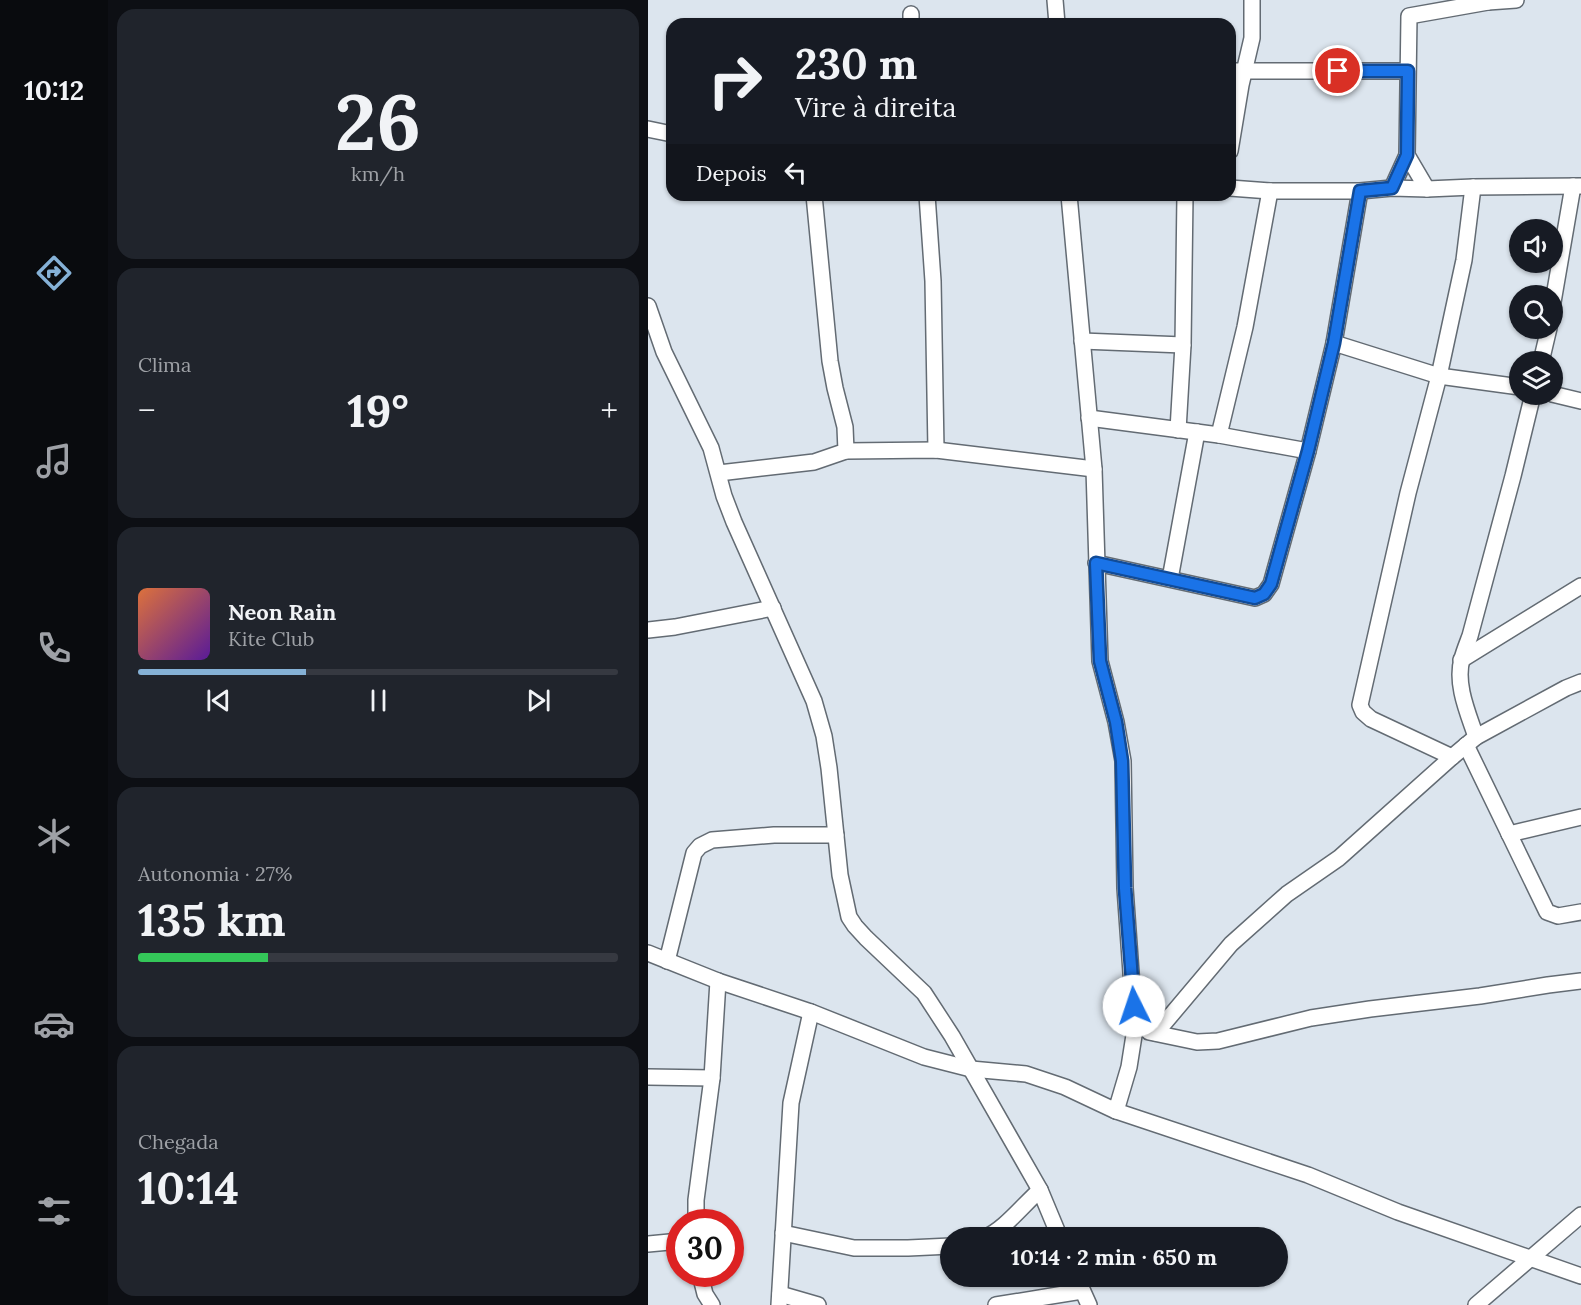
<!DOCTYPE html>
<html lang="pt">
<head>
<meta charset="utf-8">
<style>
	:root { --surface:#171b24; --page:#20242c; --text:#f1f3f6; --muted:#9ea1a6; --line:#363941; --accent:#85b1d6 }
	body { margin:0; font-family:Lora,serif; background:var(--page); color:var(--text); height:100vh; display:flex; flex-direction:column; font-size:22px; white-space:nowrap }
	* { box-sizing:border-box; margin:0 }
	p { font-size:20px; color:var(--muted) }
	.icon { flex:none; width:33px; height:33px; fill:none; stroke:currentColor; stroke-width:2; stroke-linecap:round; stroke-linejoin:round }
	.map { position:relative; flex:1; overflow:hidden }
	.panel { display:flex; flex-direction:column; gap:9px; padding:9px; background:#0d0f14; width:540px }
	.panel>* { flex:none }
	.banner { position:absolute; left:18px; top:18px; width:570px; height:183px; border-radius:18px; box-shadow:0 2px 4px #0004; background:#171b24; color:var(--text); overflow:hidden }
	.buttons { position:absolute; left:861px; top:219px; display:grid; gap:12px }
	.buttons a { display:grid; place-items:center; width:54px; height:54px; border-radius:50%; background:var(--surface); box-shadow:0 2px 4px #0004; font-size:30px }
	.speed { position:absolute; left:18px; top:1209px; display:flex; gap:12px; font-size:30px; font-weight:700; text-align:center }
	.speed>* { display:grid; place-content:center; width:78px; height:78px; border-radius:50%; background:var(--surface); box-shadow:0 2px 4px #0004; line-height:1 }
	.speed .limit { border:9px solid #d22; background:#fff; color:#111 }
	.pin { position:absolute; display:grid; place-items:center; width:51px; height:51px; color:#fff; margin:-26px; border:3px solid #fff; border-radius:50%; box-shadow:0 2px 6px #0007 }
	.me { position:absolute; width:66px; margin:-33px; rotate:356deg; stroke-linejoin:round; filter:drop-shadow(0 0 4px #0008) }
	.turn { display:flex; align-items:center; gap:21px; height:126px; padding:0 30px; font-size:27px }
	.turn .icon { width:78px; height:78px; stroke-width:2.5 }
	.turn b { display:block; font-size:42px; line-height:51px }
	.then { display:flex; align-items:center; height:57px; padding:0 30px; background:#0003; gap:12px; font-size:22px }
	.big { font-size:45px; font-weight:700; line-height:1.1 }
	.panel .widget { flex:1; display:flex; flex-direction:column; justify-content:center; gap:9px; min-width:0; padding:0 21px; border-radius:18px; background:var(--page) }
	.panel .dial { align-items:center; gap:0 }
	.dial b { font-size:78px; line-height:1 }
	.song { display:flex; align-items:center; gap:18px }
	.cover { width:72px; height:72px; border-radius:9px; background:linear-gradient(135deg,hsl(20 70% 55%),hsl(270 70% 35%)) }
	.played { height:6px; border-radius:3px; background:linear-gradient(90deg,var(--accent) 35%,var(--line) 35%) }
	.keys { display:flex; justify-content:space-around; direction:ltr }
	.heat { display:flex; justify-content:space-between; align-items:center; font-size:33px; direction:ltr }
	.charge { height:9px; border-radius:4px; background:linear-gradient(90deg,#34c759 27%,var(--line) 0) }
	.trip { position:absolute; left:292px; top:1227px; width:348px; height:60px; border-radius:30px; background:var(--surface); box-shadow:0 2px 4px #0004; font-weight:700; line-height:60px; text-align:center }
	main { display:flex; flex:1; min-height:0 }
	.menu { display:flex; flex-direction:column; width:108px; justify-content:space-around; align-items:center; background:#090b0e; color:var(--muted) }
	.menu .icon { width:42px; height:42px }
	.menu .on { color:var(--accent) }
	.menu b { font-size:27px; color:var(--text) }
	.map>svg:first-child { display:block }
</style>
</head>
<body>
<main>
<nav class="menu">
<b>10:12</b>
<svg class="icon on" aria-label="directions" viewBox="0 0 24 24"><path d="M12 3l9 9-9 9-9-9zM9 14v-3h6M13 9l2 2-2 2"/></svg>
<svg class="icon" aria-label="music" viewBox="0 0 24 24"><path d="M9 18V5l10-2v13"/><circle cx="6" cy="18" r="3"/><circle cx="16" cy="16" r="3"/></svg>
<svg class="icon" aria-label="phone" viewBox="0 0 24 24"><path d="M5 4h4l2 5-3 2q2 4 5 5l2-3 5 2v4C11 20 4 13 5 4z"/></svg>
<svg class="icon" aria-label="climate" viewBox="0 0 24 24"><path d="M12 3v18M4 7l16 10M4 17L20 7"/></svg>
<svg class="icon" aria-label="car" viewBox="0 0 24 24"><path d="M5 17H2v-5l4-1 3-4h7l3 4 3 1v5h-3M9 17h6M6 11h13"/><circle cx="7" cy="17" r="2"/><circle cx="17" cy="17" r="2"/></svg>
<svg class="icon" aria-label="filters" viewBox="0 0 24 24"><path d="M4 7h16M4 17h16"/><circle cx="9" cy="7" r="2"/><circle cx="15" cy="17" r="2"/></svg>
</nav>
<section class="panel">
<div class="widget dial"><b>26</b><p>km/h</p></div>
<div class="widget"><p>Clima</p>
<div class="heat"><a>−</a><b class="big">19°</b><a>+</a></div>
</div>
<div class="widget">
<div class="song"><i class="cover"></i><div><b>Neon Rain</b><p>Kite Club</p></div></div>
<div class="played"></div>
<div class="keys"><svg class="icon" aria-label="previous" viewBox="0 0 24 24"><path d="M18 5L8 12l10 7zM5 5v14"/></svg><svg class="icon" aria-label="pause" viewBox="0 0 24 24"><path d="M8 5v14M16 5v14"/></svg><svg class="icon" aria-label="next" viewBox="0 0 24 24"><path d="M6 5l10 7-10 7zM19 5v14"/></svg></div>
</div>
<div class="widget"><p>Autonomia · 27%</p><b class="big">135 km</b><div class="charge"></div></div>
<div class="widget"><p>Chegada</p><b class="big">10:14</b></div>
</section>
<div class="map">
<svg width="933" height="1305" viewBox="0 0 933 1305">
	<rect width="100%" height="100%" fill="#dce5ee"/>
	<g fill="none" stroke-linecap="round" stroke-linejoin="round">
		<defs>
			<g id="street">
				<path d="M407,0L409,24"/>
				<path d="M840,2L868,0"/>
				<path d="M263,24V14"/>
				<path d="M582,71H760"/>
				<path d="M0,129L24,134"/>
				<path d="M582,151L593,85L604,38V0"/>
				<path d="M582,188L622,191H712L744,188L779,189L825,187L933,186"/>
				<path d="M744,188L759,155"/>
				<path d="M779,189L759,155L761,16L840,2V0"/>
				<path d="M279,195L285,281L288,450"/>
				<path d="M0,306L16,352L63,448L76,496L86,522L166,701L176,736L181,768L192,875L201,917L207,926L218,938L276,993L304,1036L392,1190L412,1238"/>
				<path d="M904,308L925,186"/>
				<path d="M434,341L535,345"/>
				<path d="M686,343L791,376L872,387"/>
				<path d="M893,362L901,328"/>
				<path d="M904,394L933,401"/>
				<path d="M441,418L571,435L660,451"/>
				<path d="M530,430L535,345L537,195"/>
				<path d="M571,435L597,327L622,191"/>
				<path d="M198,451L288,450L446,469"/>
				<path d="M71,473L166,462L198,451L197,427L187,388L182,361L166,195"/>
				<path d="M448,563L607,598L616,594L623,584L660,451L686,343L712,191"/>
				<path d="M522,579L549,432"/>
				<path d="M0,630L27,627L125,608"/>
				<path d="M813,660L933,586"/>
				<path d="M828,737C820,713 807,684 814,659C816,651 819,644 822,636L865,476L885,394"/>
				<path d="M818,745L899,912L910,916L933,912"/>
				<path d="M804,757L723,719L715,712L712,705L760,493L791,376L816,260L825,187"/>
				<path d="M861,834L933,817"/>
				<path d="M0,953L70,981L163,1012L276,1057L323,1069L378,1074L417,1087L468,1111L481,1067L487,1029L477,888L475,761L468,722L452,661L446,469L421,195"/>
				<path d="M19,961L46,853L52,846L64,840L126,835H188"/>
				<path d="M501,1032L549,1042L570,1041L663,1018L722,1009L832,996L900,985L933,981"/>
				<path d="M508,1033L583,944L639,894L691,858L804,757L828,737L918,688L933,682"/>
				<path d="M0,1077L64,1078"/>
				<path d="M468,1111L660,1175L750,1212L933,1276"/>
				<path d="M48,1222V1200L64,1078L70,981"/>
				<path d="M135,1233L206,1248H260L303,1246"/>
				<path d="M336,1238C356,1230 375,1205 392,1190"/>
				<path d="M0,1244L32,1241"/>
				<path d="M52,1274L57,1294L64,1305"/>
				<path d="M428,1276L441,1305"/>
				<path d="M132,1294L170,1305"/>
				<path d="M131,1305L143,1103L163,1012"/>
				<path d="M348,1305L434,1291"/>
				<path d="M828,1305L933,1215"/>
			</g>
		</defs>
		<use href="#street" stroke="#636b73" stroke-width="18"/>
		<use href="#street" stroke="#fff" stroke-width="15"/>
	</g>
	<g fill="none" stroke-linecap="round" stroke-linejoin="round">
		<defs>
			<path id="route" d="M486,1006L477,888L474,761L468,722L452,661L448,563L607,598L616,594L623,584L660,451L686,343L712,191L744,188L759,155L760,71H690"/>
		</defs>
		<use href="#route" stroke="#114b97" stroke-width="15"/>
		<use href="#route" stroke="#1a73e8" stroke-width="10"/>
	</g>
</svg>
<div class="buttons">
<a><svg class="icon" aria-label="sound" viewBox="0 0 24 24"><path d="M4 9h4l5-4v14l-5-4H4zM17 9q2 3 0 6"/></svg></a>
<a><svg class="icon" aria-label="search" viewBox="0 0 24 24"><circle cx="10" cy="10" r="6"/><path d="M15 15l6 6"/></svg></a>
<a><svg class="icon" aria-label="layers" viewBox="0 0 24 24"><path d="M12 4l9 5-9 5-9-5zM3 14l9 5 9-5"/></svg></a>
</div>
<div class="speed"><div class="limit">30</div></div>
<div class="pin" style="left:690px;top:71px;background:#d93025"><svg class="icon" aria-label="arrive" viewBox="0 0 24 24"><path d="M6 21V4h12l-3 4 3 4H6"/></svg></div>
<svg class="me" style="left:486px;top:1006px" viewBox="-20 -20 40 40"><circle r="19" fill="#fff"/><path d="M0-13L10 11 0 6-10 11z" fill="#1a73e8"/></svg>
<div class="trip">10:14 · 2 min · 650 m</div>
<div class="banner">
<div class="turn"><svg class="icon" aria-label="right" viewBox="0 0 24 24"><path d="M7 20v-9h11M14 6l5 5-5 5"/></svg><div><b>230 m</b>Vire à direita</div></div>
<div class="then">Depois<svg class="icon" aria-label="left" viewBox="0 0 24 24"><path d="M17 20v-9H6M10 6l-5 5 5 5"/></svg></div>
</div>
</div>
</main>
</body>
</html>
